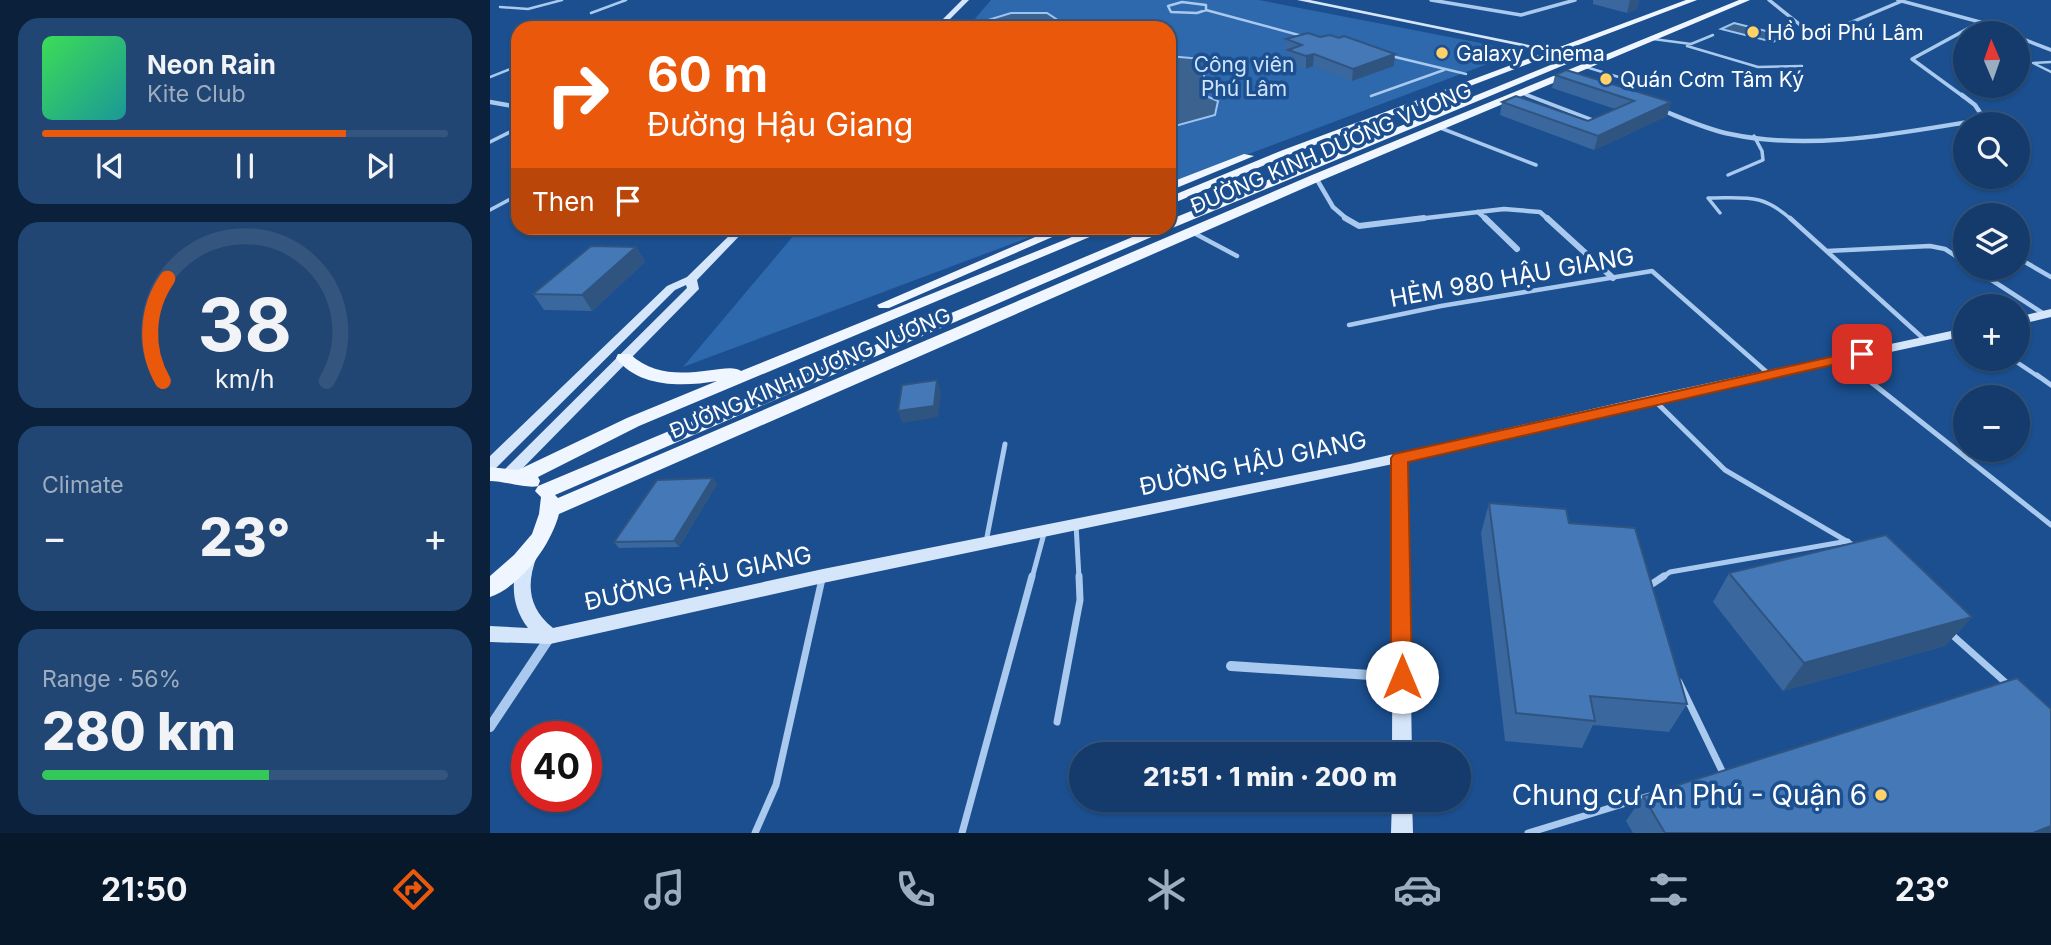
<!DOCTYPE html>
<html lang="en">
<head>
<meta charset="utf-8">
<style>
	:root { --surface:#143b6b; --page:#214673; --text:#f1f3f6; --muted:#9dadc1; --line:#33557e; --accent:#ea580c }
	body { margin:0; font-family:Inter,sans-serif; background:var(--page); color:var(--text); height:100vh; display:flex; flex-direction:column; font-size:26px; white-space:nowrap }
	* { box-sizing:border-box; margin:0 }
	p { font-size:23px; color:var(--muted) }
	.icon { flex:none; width:38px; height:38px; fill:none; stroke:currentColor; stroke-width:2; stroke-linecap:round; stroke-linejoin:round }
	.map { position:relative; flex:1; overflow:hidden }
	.panel { display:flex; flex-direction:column; gap:18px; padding:18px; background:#0b203b; width:490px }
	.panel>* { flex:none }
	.guide { position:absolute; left:21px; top:21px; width:665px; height:214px; border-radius:21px; box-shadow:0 2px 5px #0004,0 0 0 2px var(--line); background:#ea580c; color:#fff; overflow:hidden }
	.needle { width:46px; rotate:358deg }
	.tools { position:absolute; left:1463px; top:21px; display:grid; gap:14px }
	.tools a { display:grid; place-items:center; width:77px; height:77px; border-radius:50%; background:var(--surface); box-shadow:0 2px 5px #0004,0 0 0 2px var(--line); font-size:35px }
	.speed { position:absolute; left:21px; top:721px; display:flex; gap:14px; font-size:35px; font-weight:700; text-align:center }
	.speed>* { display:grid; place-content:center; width:91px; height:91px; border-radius:50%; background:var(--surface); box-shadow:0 2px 5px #0004,0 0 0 2px var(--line); line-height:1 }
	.speed .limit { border:10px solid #d22; background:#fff; color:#111 }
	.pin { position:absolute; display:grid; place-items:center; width:60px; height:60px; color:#fff; margin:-30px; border-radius:14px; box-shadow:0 4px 10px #0006 }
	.me { position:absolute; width:77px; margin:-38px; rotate:0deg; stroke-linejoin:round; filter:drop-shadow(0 0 5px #0008) }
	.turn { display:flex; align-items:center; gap:24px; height:147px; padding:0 21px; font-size:32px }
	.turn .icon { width:91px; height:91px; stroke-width:2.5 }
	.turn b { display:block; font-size:49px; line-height:60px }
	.then { display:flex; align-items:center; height:66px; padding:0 21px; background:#0003; gap:14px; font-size:26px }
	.big { font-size:52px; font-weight:800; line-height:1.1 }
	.panel .card { flex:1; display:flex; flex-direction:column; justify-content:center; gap:10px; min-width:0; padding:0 24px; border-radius:21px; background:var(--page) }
	.panel .dial { align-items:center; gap:0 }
	.dial svg { height:182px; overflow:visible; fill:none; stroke:var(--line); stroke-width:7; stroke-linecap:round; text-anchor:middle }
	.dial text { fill:var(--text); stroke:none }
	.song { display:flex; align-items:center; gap:21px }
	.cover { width:84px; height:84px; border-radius:10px; background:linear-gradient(135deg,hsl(130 70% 55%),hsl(180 70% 35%)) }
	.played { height:7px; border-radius:4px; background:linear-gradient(90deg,var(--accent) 75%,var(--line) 75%) }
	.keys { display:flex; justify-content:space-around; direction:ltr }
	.heat { display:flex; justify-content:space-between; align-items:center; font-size:38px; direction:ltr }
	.charge { height:10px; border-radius:5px; background:linear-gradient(90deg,#34c759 56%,var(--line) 0) }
	.trip { position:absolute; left:579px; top:742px; width:402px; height:70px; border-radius:35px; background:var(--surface); box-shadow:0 2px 5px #0004,0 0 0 2px var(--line); font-weight:800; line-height:70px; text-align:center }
	.menu { display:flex; height:112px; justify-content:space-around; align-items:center; background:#08182b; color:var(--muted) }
	.menu .icon { width:49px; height:49px }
	.menu .on { color:var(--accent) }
	.menu b { font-size:32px; color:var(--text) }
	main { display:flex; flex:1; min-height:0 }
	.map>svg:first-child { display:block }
</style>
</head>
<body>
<main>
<section class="panel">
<div class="card">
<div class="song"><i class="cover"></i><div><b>Neon Rain</b><p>Kite Club</p></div></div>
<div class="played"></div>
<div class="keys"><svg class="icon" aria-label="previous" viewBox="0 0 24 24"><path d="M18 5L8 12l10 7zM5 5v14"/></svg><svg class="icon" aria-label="pause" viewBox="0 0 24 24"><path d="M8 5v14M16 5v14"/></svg><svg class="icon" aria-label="next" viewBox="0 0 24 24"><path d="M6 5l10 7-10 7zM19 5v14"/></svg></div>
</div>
<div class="card dial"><svg viewBox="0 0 100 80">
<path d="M14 69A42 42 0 1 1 86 69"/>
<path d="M14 69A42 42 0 0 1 16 24" stroke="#ea580c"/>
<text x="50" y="56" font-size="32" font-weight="700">38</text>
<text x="50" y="72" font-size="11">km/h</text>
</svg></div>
<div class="card"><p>Climate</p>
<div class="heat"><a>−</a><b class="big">23°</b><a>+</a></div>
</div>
<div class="card"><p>Range · 56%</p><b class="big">280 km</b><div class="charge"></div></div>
</section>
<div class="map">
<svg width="1561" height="833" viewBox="0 0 1561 833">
	<rect width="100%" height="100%" fill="#1b4f8f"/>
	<g fill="#2e69ad">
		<path d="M501,0H769L1032,51L679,184V28H477Z"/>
		<path d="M310,228H564L193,367Z"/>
	</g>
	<g fill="#3c6290" stroke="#9cc4f0" stroke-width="2">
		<path d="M521,13H557L577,26L588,28H495L498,20Z"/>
		<path d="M1244,23L1296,36L1283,42L1231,29Z"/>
		<path d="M679,56L711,59L721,66L714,69V95L728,101L725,115L685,126L679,124Z"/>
	</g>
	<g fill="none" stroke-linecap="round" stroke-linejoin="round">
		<g stroke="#a9c9ee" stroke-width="2.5">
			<path d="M692,2L716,5V10L707,13L681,12L678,6Z"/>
			<path d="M10,7L38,9L72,0"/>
			<path d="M716,10L816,37"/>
			<path d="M101,13L136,0"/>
			<path d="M334,23L418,28"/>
			<path d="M1163,39L1201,44L1223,35"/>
			<path d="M1197,46L1268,67L1312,66"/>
			<path d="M901,56L976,74"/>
			<path d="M1561,62L1543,63L1561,72"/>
			<path d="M1096,67L1135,79"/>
			<path d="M0,77L28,66"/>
			<path d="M1031,93L1042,97"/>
			<path d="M881,96L954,70"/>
		</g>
		<g stroke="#a9c9ee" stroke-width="3.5">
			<path d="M1037,95L1105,121"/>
			<path d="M948,127L1046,165"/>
			<path d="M0,142L28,128"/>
			<path d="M1238,175L1273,160L1272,151L1264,136"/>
			<path d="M0,210L28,195"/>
			<path d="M1230,213L1218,198C1257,198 1272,193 1302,220"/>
		</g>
		<g stroke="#a9c9ee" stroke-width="4.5">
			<path d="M1300,218L1435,340"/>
			<path d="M702,232L747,256"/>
			<path d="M1337,251L1440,246L1455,249L1475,262"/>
			<path d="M1528,258L1561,277"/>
			<path d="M1483,268L1554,314"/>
			<path d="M859,325L951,306L1162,271L1279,374"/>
			<path d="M1351,359L1374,377"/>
			<path d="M1522,359L1549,377"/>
		</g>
		<g stroke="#a9c9ee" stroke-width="5">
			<path d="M1372,375L1561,525"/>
			<path d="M1547,375L1561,385"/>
			<path d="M1163,399L1235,470L1365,546"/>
			<path d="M586,524L589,578"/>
			<path d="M496,542L515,444"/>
			<path d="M542,578L555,530"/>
			<path d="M1171,578L1180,572L1358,541"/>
		</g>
		<g stroke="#a9c9ee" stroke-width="7">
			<path d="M1159,586L1174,576"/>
			<path d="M1460,633L1515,682"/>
			<path d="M1189,682L1233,773"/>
			<path d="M567,722L590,600L589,576"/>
			<path d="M265,833L286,785L332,579"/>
			<path d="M472,833L542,576"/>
			<path d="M1038,833L1159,796"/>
		</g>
		<g stroke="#a9c9ee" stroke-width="3.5">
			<path d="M941,0L1031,15L1085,0"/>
			<path d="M1279,0L1323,35"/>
			<path d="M1408,0L1490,22L1519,33"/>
			<path d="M1355,25L1412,1"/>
			<path d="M1528,37L1561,50"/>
			<path d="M1474,97L1422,59L1490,22"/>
		</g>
		<g stroke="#a9c9ee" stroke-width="4.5">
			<path d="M0,102L28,107"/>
			<path d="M1169,109C1192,118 1215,129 1240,134C1319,151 1405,134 1484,121L1491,114L1485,105L1472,95"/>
			<path d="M826,178L843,207L858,220"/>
			<path d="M988,212L997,220"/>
			<path d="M919,220L1014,209L1050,212L1059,220"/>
		</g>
		<g stroke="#a9c9ee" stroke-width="6">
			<path d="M855,218L869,226L934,218"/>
			<path d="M995,218L1027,249"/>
			<path d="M1057,218L1123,278"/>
		</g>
		<g stroke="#a9c9ee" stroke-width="10">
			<path d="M741,666L911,677"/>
			<path d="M0,727L60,637"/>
		</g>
		<g fill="#d6e6fa" fill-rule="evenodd">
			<path d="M472,0H479L451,28H444Z"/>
			<path d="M807,0H820L1054,48L1050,50Z"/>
			<path d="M247,228H257L207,280L209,289L207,291L23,478H13L10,474L197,288L196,285L185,290L5,469L0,470V456L177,286L197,277Z"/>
			<path d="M1561,309V317L1528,325V317Z"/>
			<path d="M1475,328V336L1163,403L917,461L922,754H902L903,464L333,583L60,644L0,642V626L38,628C20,604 20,578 33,551L39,549L45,551L47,556C36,584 38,608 63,628L333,569L860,464L1163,395Z"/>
			<path d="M902,800H922L923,833H901Z"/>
		</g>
		<g fill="#f0f6ff" fill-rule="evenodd">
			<path d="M1196,0H1207L801,154L679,205V197L793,150Z"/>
			<path d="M1249,0H1260L830,181L69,514C61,545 31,586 0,597V576L24,555L42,534L49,514L51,497L45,491L48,486L664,228H679V220L1100,49L1108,51L680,229L65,495L68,498L822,175Z"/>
			<path d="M754,154L764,156L679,191V183Z"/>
			<path d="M566,228H583L399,308H389L387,305Z"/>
			<path d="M604,228H621L149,426L48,477L50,481L48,486C38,489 14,481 0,481V467L28,470L137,418L227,381C193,387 149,388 126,358L128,354H140C179,391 237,359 251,371Z"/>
		</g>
	</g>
	<g fill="#3a679d">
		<path d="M1103,0H1149L1147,9L1137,13L1103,4Z"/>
		<path d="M796,39L904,66L862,81L823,66L816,69L798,62V52L796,51Z"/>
		<path d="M1065,75L1181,102L1177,116L1104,150L1010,115L1012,102L1098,121L1125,109L1062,88Z"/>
		<path d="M146,247L155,262L102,311L54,310L43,294Z"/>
		<path d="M227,484L189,547L129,548L124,542Z"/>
		<path d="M999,503L1079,523L1197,704L1179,732L1103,725L1092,748L1015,741L991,533Z"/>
		<path d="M1239,573L1482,617L1455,646L1293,691L1223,602Z"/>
		<path d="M1153,796L1561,833H1143L1136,821Z"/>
	</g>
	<g fill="#305480">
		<path d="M1140,0H1149L1147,9L1137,13Z"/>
		<path d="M824,54L823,66L816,69V56Z"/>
		<path d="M905,54L904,66L862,81L863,69Z"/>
		<path d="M1181,102L1177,116L1104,150L1108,136Z"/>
		<path d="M146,247L155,262L102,311L92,295Z"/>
		<path d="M447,380L451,392L448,417L412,423L408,411Z"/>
		<path d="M223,478L227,484L189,547L184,541Z"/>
		<path d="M1482,617L1455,646L1293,691L1314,663Z"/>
		<path d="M1561,826V833H1543Z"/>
	</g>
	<g fill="#4478b7" stroke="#305480" stroke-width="2">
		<path d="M818,33L830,37L840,35L849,38L854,36L905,54L863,69L824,54L816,56L798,50L812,45L796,39Z"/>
		<path d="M1076,70L1181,102L1108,136L1012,102L1026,96L1098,121L1144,101L1065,75Z"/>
		<path d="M101,246L146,247L92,295L43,294Z"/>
		<path d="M447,380L444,406L408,411L412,385Z"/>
		<path d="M223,478L184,541L124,542L167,480Z"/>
		<path d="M999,503L1076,509L1079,523L1145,528L1197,704L1100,696L1105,721L1026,713Z"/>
		<path d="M1396,535L1482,617L1314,663L1239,573Z"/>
		<path d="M1527,678L1561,709V826L1543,833H1175L1153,796Z"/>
	</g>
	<path fill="#ea580c" stroke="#983908" stroke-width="2" d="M1372,350L1379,354L1377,357L918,462L922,677L919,684L912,686L904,684L901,677V458L904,454Z"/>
	<g fill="#ffd166" stroke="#1b4f8f" stroke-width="2.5">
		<circle cx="1263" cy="32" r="7"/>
		<circle cx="952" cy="53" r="7"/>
		<circle cx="1116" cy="79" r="7"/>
		<circle cx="1391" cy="795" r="7"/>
	</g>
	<g text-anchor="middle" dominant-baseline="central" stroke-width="7" stroke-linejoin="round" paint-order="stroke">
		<g font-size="21" fill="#fff" stroke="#1b4f8f" text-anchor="start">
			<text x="1277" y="32">Hồ bơi Phú Lâm</text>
			<text x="966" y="53">Galaxy Cinema</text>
			<text x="1130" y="79">Quán Cơm Tâm Ký</text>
		</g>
		<g font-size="21" fill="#cfe3fa" stroke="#1b4f8f">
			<text x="754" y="64">Công viên<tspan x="754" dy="24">Phú Lâm</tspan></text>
		</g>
		<g font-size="21" fill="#fff" stroke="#1b4f8f">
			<text transform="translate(841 148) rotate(-23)">ĐƯỜNG KINH DƯƠNG VƯƠNG</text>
			<text transform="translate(320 373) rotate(-23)">ĐƯỜNG KINH DƯƠNG VƯƠNG</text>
		</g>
		<g font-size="24" fill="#fff" stroke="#1b4f8f">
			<text transform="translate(1022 277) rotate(-10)">HẺM 980 HẬU GIANG</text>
			<text transform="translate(763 463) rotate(-12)">ĐƯỜNG HẬU GIANG</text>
			<text transform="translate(208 578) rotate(-12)">ĐƯỜNG HẬU GIANG</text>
		</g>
		<g font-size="28" fill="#fff" stroke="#1b4f8f" text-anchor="end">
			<text x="1377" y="795">Chung cư An Phú - Quận 6</text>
		</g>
	</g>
</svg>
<div class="tools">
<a><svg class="needle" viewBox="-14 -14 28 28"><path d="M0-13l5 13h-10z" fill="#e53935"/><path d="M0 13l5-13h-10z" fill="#9dadc1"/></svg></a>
<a><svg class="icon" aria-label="search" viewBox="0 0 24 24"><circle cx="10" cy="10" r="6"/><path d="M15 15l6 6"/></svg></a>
<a><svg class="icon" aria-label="layers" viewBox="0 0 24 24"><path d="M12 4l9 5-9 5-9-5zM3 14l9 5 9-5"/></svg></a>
<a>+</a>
<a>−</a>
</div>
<div class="speed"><div class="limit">40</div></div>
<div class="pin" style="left:1372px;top:354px;background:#d93025"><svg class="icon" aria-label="arrive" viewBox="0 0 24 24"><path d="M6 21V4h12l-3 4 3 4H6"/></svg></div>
<svg class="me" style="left:912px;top:677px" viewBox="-20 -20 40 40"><circle r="19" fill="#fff"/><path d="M0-13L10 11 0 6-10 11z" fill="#ea580c"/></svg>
<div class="trip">21:51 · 1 min · 200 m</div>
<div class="guide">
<div class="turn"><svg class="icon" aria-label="right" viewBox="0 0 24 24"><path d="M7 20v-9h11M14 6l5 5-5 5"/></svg><div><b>60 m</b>Đường Hậu Giang</div></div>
<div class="then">Then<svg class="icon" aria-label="arrive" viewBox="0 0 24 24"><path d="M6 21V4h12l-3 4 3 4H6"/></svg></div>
</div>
</div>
</main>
<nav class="menu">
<b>21:50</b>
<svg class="icon on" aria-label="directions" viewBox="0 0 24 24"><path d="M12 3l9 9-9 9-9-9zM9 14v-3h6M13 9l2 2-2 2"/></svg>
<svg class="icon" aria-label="music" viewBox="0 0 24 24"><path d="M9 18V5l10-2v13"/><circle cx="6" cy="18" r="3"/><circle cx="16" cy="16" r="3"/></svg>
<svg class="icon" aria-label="phone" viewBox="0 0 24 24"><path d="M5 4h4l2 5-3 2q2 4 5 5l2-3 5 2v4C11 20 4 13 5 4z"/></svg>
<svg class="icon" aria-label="climate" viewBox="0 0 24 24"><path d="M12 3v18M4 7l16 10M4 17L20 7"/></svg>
<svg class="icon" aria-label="car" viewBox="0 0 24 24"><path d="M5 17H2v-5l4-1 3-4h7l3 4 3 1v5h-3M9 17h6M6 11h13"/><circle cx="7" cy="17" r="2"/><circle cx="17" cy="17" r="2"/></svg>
<svg class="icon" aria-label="filters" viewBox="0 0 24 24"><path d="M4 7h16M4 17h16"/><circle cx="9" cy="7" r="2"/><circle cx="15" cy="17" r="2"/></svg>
<b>23°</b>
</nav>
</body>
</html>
